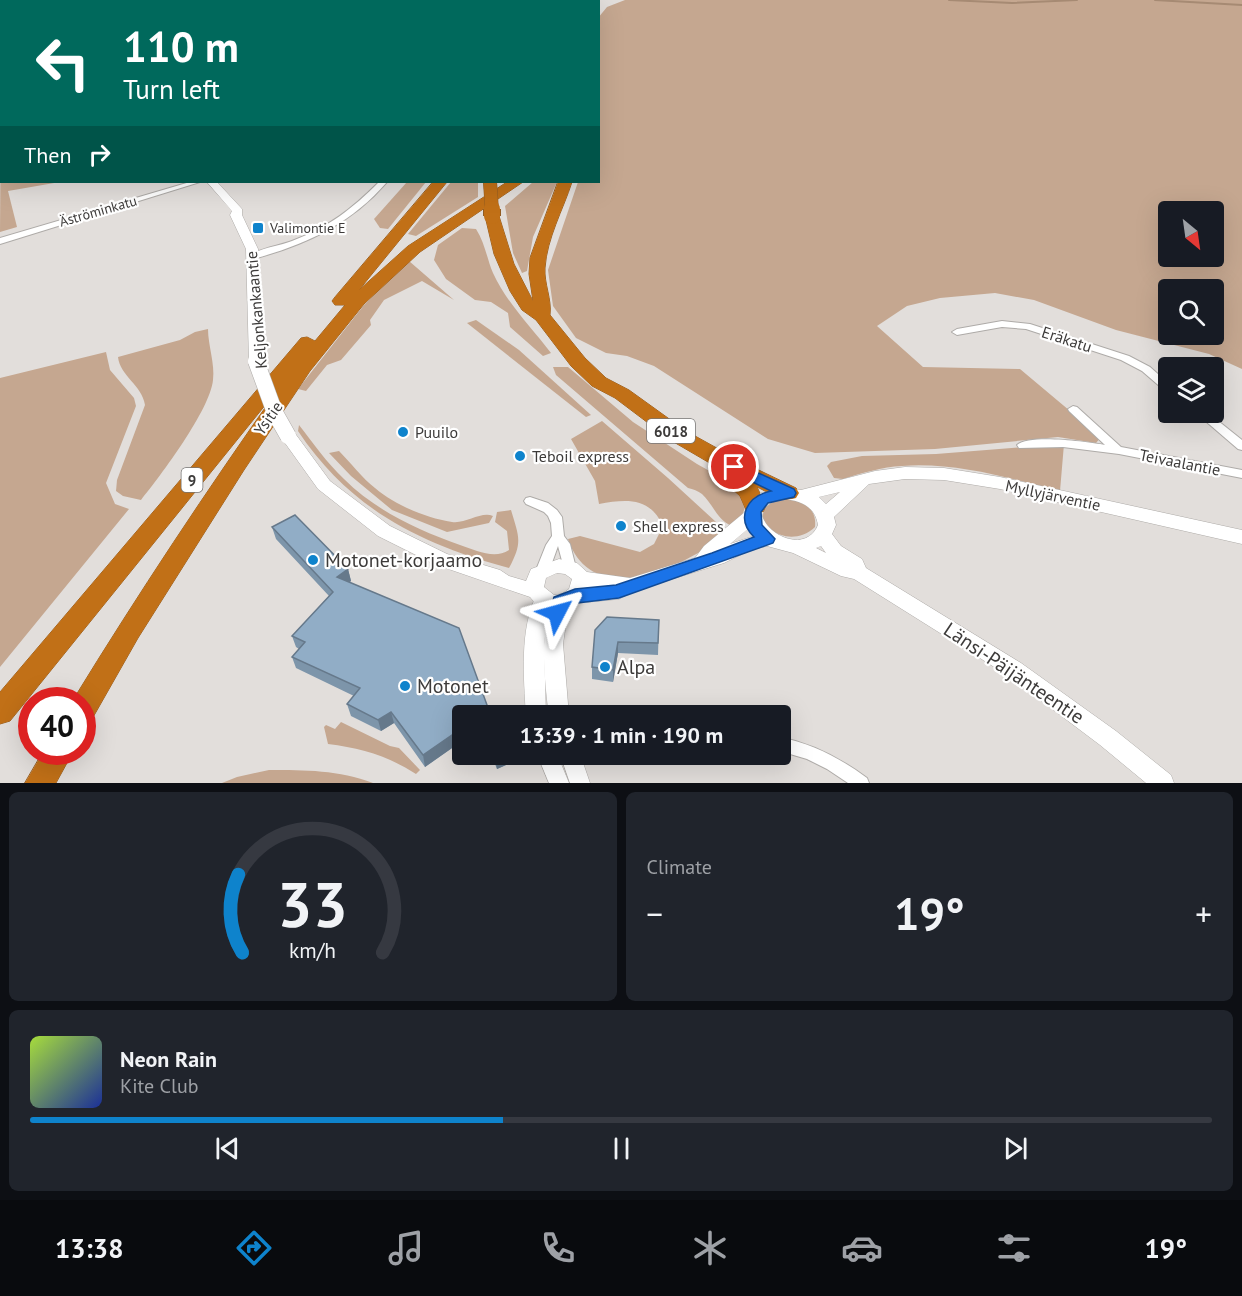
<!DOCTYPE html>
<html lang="en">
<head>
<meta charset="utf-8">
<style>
	:root { --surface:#171b24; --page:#20242c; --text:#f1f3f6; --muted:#9ea1a6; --line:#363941; --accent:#0e83cc }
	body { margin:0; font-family:"PT Sans",sans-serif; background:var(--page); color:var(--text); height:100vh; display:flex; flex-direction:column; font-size:22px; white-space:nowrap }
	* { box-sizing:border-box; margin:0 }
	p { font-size:20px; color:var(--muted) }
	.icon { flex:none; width:33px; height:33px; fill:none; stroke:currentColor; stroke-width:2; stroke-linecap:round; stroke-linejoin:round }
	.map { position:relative; height:783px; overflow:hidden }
	.drawer { display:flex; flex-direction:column; gap:9px; padding:9px; background:#0d0f14; flex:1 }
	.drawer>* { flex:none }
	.top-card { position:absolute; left:0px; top:0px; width:600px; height:183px; box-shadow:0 6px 24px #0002; background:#00695c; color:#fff; overflow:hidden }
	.needle { width:39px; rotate:151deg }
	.fabs { position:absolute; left:1158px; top:201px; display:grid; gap:12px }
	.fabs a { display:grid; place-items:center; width:66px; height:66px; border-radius:6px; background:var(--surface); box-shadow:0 6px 24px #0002; font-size:30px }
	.speed { position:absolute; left:18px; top:687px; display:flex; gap:12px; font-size:30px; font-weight:700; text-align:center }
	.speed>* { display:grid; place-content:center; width:78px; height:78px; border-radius:50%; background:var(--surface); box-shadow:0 6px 24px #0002; line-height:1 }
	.speed .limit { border:9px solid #d22; background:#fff; color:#111 }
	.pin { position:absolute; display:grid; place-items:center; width:51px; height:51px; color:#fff; margin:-26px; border:3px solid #fff; border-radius:50%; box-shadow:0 2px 6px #0007 }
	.me { position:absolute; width:66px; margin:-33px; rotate:51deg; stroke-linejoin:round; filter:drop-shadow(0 0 4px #0008) }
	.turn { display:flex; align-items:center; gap:21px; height:126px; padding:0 24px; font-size:27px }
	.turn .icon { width:78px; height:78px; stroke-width:2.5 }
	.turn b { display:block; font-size:42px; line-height:51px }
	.then { display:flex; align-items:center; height:57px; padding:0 24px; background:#0003; gap:12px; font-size:22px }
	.big { font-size:45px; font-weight:700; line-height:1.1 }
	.drawer .card { flex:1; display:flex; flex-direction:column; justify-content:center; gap:9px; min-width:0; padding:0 21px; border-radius:9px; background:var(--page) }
	.drawer .dial { align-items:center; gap:0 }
	.dial svg { height:156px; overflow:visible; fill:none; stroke:var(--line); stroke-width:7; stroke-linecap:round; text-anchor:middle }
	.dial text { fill:var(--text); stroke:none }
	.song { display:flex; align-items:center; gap:18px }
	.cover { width:72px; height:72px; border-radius:9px; background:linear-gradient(135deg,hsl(80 70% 55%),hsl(230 70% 35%)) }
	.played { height:6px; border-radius:3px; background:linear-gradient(90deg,var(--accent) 40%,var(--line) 40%) }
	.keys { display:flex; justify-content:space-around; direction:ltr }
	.heat { display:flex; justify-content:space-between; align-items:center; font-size:33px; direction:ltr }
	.drawer .tiles { flex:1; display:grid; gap:9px; grid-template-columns:1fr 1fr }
	.card:last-child { grid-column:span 2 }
	.trip { position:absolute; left:452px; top:705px; width:339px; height:60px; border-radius:6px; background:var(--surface); box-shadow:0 6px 24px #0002; font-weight:700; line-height:60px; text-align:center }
	.menu { display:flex; height:96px; justify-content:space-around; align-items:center; background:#090b0e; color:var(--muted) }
	.menu .icon { width:42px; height:42px }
	.menu .current { color:var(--accent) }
	.menu b { font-size:27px; color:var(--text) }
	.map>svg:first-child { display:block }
</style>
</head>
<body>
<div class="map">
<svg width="1242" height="783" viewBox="0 0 1242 783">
	<rect width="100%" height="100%" fill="#e2dedb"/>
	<g fill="#c5a790" fill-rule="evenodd">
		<path d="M625,0H1242V369L1209,354L1116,330L1034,300L995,293L940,298L907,306L877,326L923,367L1020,369L1101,437L1096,443L1058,437L935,449L815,453L768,439L654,366L627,356L606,353L576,338L553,306L548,270L578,182H598V18L607,7ZM1168,212H1214V256H1168ZM1168,290H1214V334H1168Z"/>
		<path d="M1,89L2,182H60L8,191L17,227L0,232Z"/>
		<path d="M407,182H426L388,229L380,228L374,219Z"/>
		<path d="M451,182H478V197L416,236L408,234Z"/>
		<path d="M533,182H557L533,237L527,271L522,273L513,253L505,206Z"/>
		<path d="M462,228L476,229C485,243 487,259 493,273C506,302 532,328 551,353L543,356L510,327L508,313L491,302L475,300L446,279L434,260L438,245Z"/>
		<path d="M409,261L454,300L422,281L384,300L370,320L371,325L341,360L327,365L306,391L298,389L364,305Z"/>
		<path d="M476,320L519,350L591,415L586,417L467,323Z"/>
		<path d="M208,329C208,345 215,364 213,380C210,410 161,475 141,500L123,496L116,491L117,480L145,405C142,385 120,376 118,357L180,340L195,332Z"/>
		<path d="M106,352L110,370L134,398L136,406L106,483L115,504L129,509L0,667V378Z"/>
		<path d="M553,367H568L633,422L697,464L740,488L747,503L742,515L732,526C717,520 713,504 702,494C698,491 693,489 688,488L556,375Z"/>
		<path d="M602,421L668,478L728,533C687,565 593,613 568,539L580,536L640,552L654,544L663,526C650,497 627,499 599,504L595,481L571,439Z"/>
		<path d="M299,425C313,443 327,463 344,479C376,511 418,530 460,545C476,550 494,560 509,550L507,531L495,522L497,512L511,510C519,537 523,542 509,568C420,544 350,509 298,431Z"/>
		<path d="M1064,444L1060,491C1009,478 955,462 902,466C882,467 862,473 843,479L834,478L827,466L831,462L862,456L936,454Z"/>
		<path d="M339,451C351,463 362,478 375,488C395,505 426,518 452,522C466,524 481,511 493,516L489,523L447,532L392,510L351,476L329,453Z"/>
		<path d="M785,498C802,501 817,507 815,527C783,557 734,509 785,498Z"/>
		<path d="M341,722L390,746L399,748L420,770L416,774C388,756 361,748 328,744L324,727L326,725L335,729Z"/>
		<path d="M269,770C305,770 339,770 373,783H222L237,777Z"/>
	</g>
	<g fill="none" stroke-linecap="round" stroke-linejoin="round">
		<g stroke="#a68a73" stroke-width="2">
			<path d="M949,0L1012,3L1077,0"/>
			<path d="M1155,0L1242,5"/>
			<path d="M225,2L227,0"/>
			<path d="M242,2L250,0"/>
		</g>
		<defs>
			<g id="minor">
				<path d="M143,0L150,2H144Z"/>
				<rect x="497" y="0" width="4" height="2"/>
				<rect x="0" y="46" width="2" height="4"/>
				<path d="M190,182H200L0,244V238Z"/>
				<path d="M379,182H387C351,224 305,245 253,259L249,256C260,248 279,246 292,241C329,227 352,209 379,182Z"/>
				<path d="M1002,321L1030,324L1129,356L1150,367L1168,383V391L1164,390L1142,371L1121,360L1026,329L1002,327L957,335L952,332L957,329Z"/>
				<path d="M1073,406L1077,407L1121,447L1242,470V478L1119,454L1063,447L1019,448L1017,445C1030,434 1087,442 1105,445L1069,411L1068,409Z"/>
				<path d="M1195,412H1207L1242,440V450L1238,449Z"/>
				<path d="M530,497L548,503L557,510L562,517L564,536L570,544L576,568L575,572L570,573L565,572L558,546L548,574L543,575L538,574L536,570L546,545L552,536L551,523L548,516L544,512L526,504L524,501L526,498Z"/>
				<path d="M780,737C813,744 840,758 867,778L869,783H848L827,769L807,759L780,751Z"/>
			</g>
			<g id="tertiary">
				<path d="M543,592L549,594L552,599L544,642L546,716H526C524,678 519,629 537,594Z"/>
				<path d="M560,595L566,597L569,602L563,644L569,716H549C545,682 538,628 554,597Z"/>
				<path d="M537,754H557L569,783H549Z"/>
				<path d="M560,754H580L590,783H570Z"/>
			</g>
			<g id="secondary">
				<rect x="0" y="35" width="2" height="5"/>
				<path d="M207,182H217L242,209V215L258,249L263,361L261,364H251L249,361L246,249L230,215L232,211Z"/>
				<path d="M288,431L294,432L330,481L390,526L447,554L500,570L509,576L526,581L531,569L559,559L577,563L587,572L630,578L695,558L704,546L745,512L749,502L758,494L782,487L801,490L875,471L905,467L944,468L1000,477L1242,530V544L1000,489L944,480L905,479L869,484L834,517L836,525L832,534L841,546L862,559L866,568L1021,663L1116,731L1171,775L1174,783H1146L1100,745L1007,675L854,579L841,576L793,553L767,546L750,550L724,563L636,590L619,599L578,603L554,610L536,604L530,597L434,564L378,536L318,489L280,436ZM840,492L826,504L819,497ZM782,499C800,500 815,506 818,525C807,552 770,538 762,516C764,504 771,502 782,499ZM749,528L754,536L730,544ZM821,546L826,553L816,548ZM557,573L565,574L572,579L569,589L562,594L554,595L544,587L546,578Z"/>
			</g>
			<g id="motorway">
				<rect x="520" y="0" width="10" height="2"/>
				<rect x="550" y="0" width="10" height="2"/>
				<path d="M433,182H447L359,290L408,246L507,182H523L420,252L364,304L310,371L244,470L138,638L92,719L82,722V700H73C138,594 207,490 279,388L10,721L0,724V692L301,338L307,337L315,341L345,305H335L332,301L335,297Z"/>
				<path d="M558,182H572C563,210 547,238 545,268C544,284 552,299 550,315L585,358L606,378L629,390L686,431L742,462L796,488L799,493L796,498C782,503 770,493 757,487L766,506L763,512L755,514L747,512L740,496L716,474L720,469L672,441L615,398L592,386L571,366L536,320L522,310L510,291L494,254L485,216L492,212L499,216L514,264L533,301L529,274L530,258Z"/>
				<path d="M43,752H73L56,783H25Z"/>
			</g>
		</defs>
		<use href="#minor" stroke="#aeaba8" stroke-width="2"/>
		<use href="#tertiary" stroke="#aeaba8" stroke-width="1"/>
		<use href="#secondary" stroke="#aeaba8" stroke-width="1"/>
		<use href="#motorway" stroke="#935d23" stroke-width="1"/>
		<use href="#minor" fill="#fff" fill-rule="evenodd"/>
		<use href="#tertiary" fill="#fff" fill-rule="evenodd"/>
		<use href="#secondary" fill="#fff" fill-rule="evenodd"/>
		<use href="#motorway" fill="#c17017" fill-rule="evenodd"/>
		<defs>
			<path id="secondary-bridge" d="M256,361L275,413L288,436"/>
			<path id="motorway-bridge-far1" d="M490,182L492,211"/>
			<path id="motorway-bridge" d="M492,209V216"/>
		</defs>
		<use href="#secondary-bridge" stroke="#aeaba8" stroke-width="17" stroke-linecap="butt"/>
		<use href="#motorway-bridge-far1" stroke="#935d23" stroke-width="14" stroke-linecap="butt"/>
		<use href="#motorway-bridge" stroke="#935d23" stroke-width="18" stroke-linecap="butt"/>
		<use href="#secondary-bridge" stroke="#fff" stroke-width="16"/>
		<use href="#motorway-bridge-far1" stroke="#c17017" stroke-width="13"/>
		<use href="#motorway-bridge" stroke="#c17017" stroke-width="16"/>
	</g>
	<g fill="#7d95aa">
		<path d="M272,527L348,569L351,581L349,582L462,716V741L425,767L394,723L381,731L351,716L347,704L354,696L296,668L292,657L299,649L296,647L292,636L329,596L276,539Z"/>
		<path d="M659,620L658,655L618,653L613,682L592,679V667L595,630Z"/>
		<path d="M491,754H505L506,765L497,769Z"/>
	</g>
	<g fill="#66798b">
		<path d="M348,569L351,581L340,588L337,577Z"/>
		<path d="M618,642V653L613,682V670Z"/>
		<path d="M391,712L394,723L381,731L378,720Z"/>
		<path d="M462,728V741L425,767L423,755Z"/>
		<path d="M502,754H505L506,765L497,769L495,757Z"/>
	</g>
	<g fill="#91adc6" stroke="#66798b" stroke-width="1.5">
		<path d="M295,515L348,569L337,577L459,628L491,716H462V728L423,755L391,712L378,720L347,704L360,688L292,657L305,642L292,636L333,592L272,527Z"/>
		<path d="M607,617L659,620L658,643L618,642L613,670L592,667L595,630Z"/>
	</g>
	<path fill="#1a73e8" stroke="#114b97" stroke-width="1.5" d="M734,462L794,489L796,493L794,497L768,503L761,512L762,525L775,539L773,543L619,598L577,603L568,607L564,618L557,620L551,618L549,613L554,597L575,589L616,585L712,553L754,537C735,518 747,496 771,491L728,470L726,467L728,463Z"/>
	<g fill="#0e83cc" stroke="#fff" stroke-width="2">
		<rect x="252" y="222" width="12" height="12" rx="3"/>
		<circle cx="403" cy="432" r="6"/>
		<circle cx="520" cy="456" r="6"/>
		<circle cx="621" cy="526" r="6"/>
		<circle cx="313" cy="560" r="6"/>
		<circle cx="605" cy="667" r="6"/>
		<circle cx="405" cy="686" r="6"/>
	</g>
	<g text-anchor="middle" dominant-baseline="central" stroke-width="4.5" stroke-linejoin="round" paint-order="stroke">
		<g font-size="14" fill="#3d3b3a" stroke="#fff">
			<text transform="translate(98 211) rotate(-16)">Äströminkatu</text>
		</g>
		<g font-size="14" fill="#3d3b3a" stroke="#fff" text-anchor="start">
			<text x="270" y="228">Valimontie E</text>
		</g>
		<g fill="#fff" stroke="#777675" stroke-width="1.5">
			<rect x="647" y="419" width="48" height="24" rx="4.5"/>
			<rect x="181.5" y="468" width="21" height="24" rx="4.5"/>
		</g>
		<g font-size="15" font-weight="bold" fill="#3d3b3a">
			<text x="671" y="431">6018</text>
			<text x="192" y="480">9</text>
		</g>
		<g font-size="16" fill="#3d3b3a" stroke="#fff">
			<text transform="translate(256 310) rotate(-95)">Keljonkankaantie</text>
			<text transform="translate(1067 339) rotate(18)">Eräkatu</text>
			<text transform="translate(268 418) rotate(-55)">Ysitie</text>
			<text transform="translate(1180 462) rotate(11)">Teivaalantie</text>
			<text transform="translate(1053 495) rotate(12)">Myllyjärventie</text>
		</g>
		<g font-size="16" fill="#3d3b3a" stroke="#fff" text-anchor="start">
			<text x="415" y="432">Puuilo</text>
			<text x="532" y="456">Teboil express</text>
			<text x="633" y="526">Shell express</text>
		</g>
		<g font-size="20" fill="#3d3b3a" stroke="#fff" text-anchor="start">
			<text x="325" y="560">Motonet-korjaamo</text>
			<text x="617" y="667">Alpa</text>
			<text x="417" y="686">Motonet</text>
		</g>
		<g font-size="20" fill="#3d3b3a" stroke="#fff">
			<text transform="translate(1014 673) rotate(34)">Länsi-Päijänteentie</text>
		</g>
	</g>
</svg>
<div class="fabs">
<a><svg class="needle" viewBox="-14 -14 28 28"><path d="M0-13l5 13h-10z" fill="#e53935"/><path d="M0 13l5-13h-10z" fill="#9ea1a6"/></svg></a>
<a><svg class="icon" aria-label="search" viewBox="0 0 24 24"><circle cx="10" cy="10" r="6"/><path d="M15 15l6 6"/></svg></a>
<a><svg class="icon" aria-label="layers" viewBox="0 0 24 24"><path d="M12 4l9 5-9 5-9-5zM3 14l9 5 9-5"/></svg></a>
</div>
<div class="speed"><div class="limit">40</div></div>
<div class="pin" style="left:734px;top:467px;background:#d93025"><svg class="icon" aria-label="arrive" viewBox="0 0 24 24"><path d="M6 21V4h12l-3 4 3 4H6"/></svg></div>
<svg class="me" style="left:557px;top:613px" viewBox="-20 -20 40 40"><path d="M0-17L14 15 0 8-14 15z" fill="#1a73e8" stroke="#fff" stroke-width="4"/></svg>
<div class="trip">13:39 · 1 min · 190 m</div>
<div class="top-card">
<div class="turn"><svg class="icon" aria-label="left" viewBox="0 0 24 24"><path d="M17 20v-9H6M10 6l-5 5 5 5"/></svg><div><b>110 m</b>Turn left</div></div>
<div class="then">Then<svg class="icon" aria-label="right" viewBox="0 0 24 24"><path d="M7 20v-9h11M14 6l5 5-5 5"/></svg></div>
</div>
</div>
<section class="drawer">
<div class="tiles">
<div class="card dial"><svg viewBox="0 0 100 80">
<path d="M14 69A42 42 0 1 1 86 69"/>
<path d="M14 69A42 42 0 0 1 12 29" stroke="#0e83cc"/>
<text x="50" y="56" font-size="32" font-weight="700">33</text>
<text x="50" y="72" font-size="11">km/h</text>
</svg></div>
<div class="card"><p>Climate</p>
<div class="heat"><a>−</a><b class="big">19°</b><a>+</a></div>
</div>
<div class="card">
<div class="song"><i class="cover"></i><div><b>Neon Rain</b><p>Kite Club</p></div></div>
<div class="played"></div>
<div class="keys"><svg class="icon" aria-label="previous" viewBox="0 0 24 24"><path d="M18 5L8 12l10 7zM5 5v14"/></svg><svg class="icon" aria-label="pause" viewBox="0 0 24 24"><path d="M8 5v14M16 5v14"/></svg><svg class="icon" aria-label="next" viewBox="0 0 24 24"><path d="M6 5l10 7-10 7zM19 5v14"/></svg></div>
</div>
</div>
</section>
<nav class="menu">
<b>13:38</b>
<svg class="icon current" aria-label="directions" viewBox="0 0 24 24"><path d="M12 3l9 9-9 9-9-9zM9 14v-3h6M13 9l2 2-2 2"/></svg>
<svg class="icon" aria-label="music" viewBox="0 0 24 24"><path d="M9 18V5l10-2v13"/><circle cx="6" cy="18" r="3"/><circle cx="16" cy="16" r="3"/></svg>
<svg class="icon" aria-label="phone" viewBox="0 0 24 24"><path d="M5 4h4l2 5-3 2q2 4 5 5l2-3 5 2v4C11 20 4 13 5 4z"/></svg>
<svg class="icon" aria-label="climate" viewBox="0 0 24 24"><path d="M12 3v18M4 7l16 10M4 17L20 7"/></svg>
<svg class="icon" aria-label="car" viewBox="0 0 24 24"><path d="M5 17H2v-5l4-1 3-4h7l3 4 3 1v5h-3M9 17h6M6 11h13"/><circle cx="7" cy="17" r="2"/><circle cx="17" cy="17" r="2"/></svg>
<svg class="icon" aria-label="filters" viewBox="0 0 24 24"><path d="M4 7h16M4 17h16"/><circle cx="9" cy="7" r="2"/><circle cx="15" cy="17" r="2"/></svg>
<b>19°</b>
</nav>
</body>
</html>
